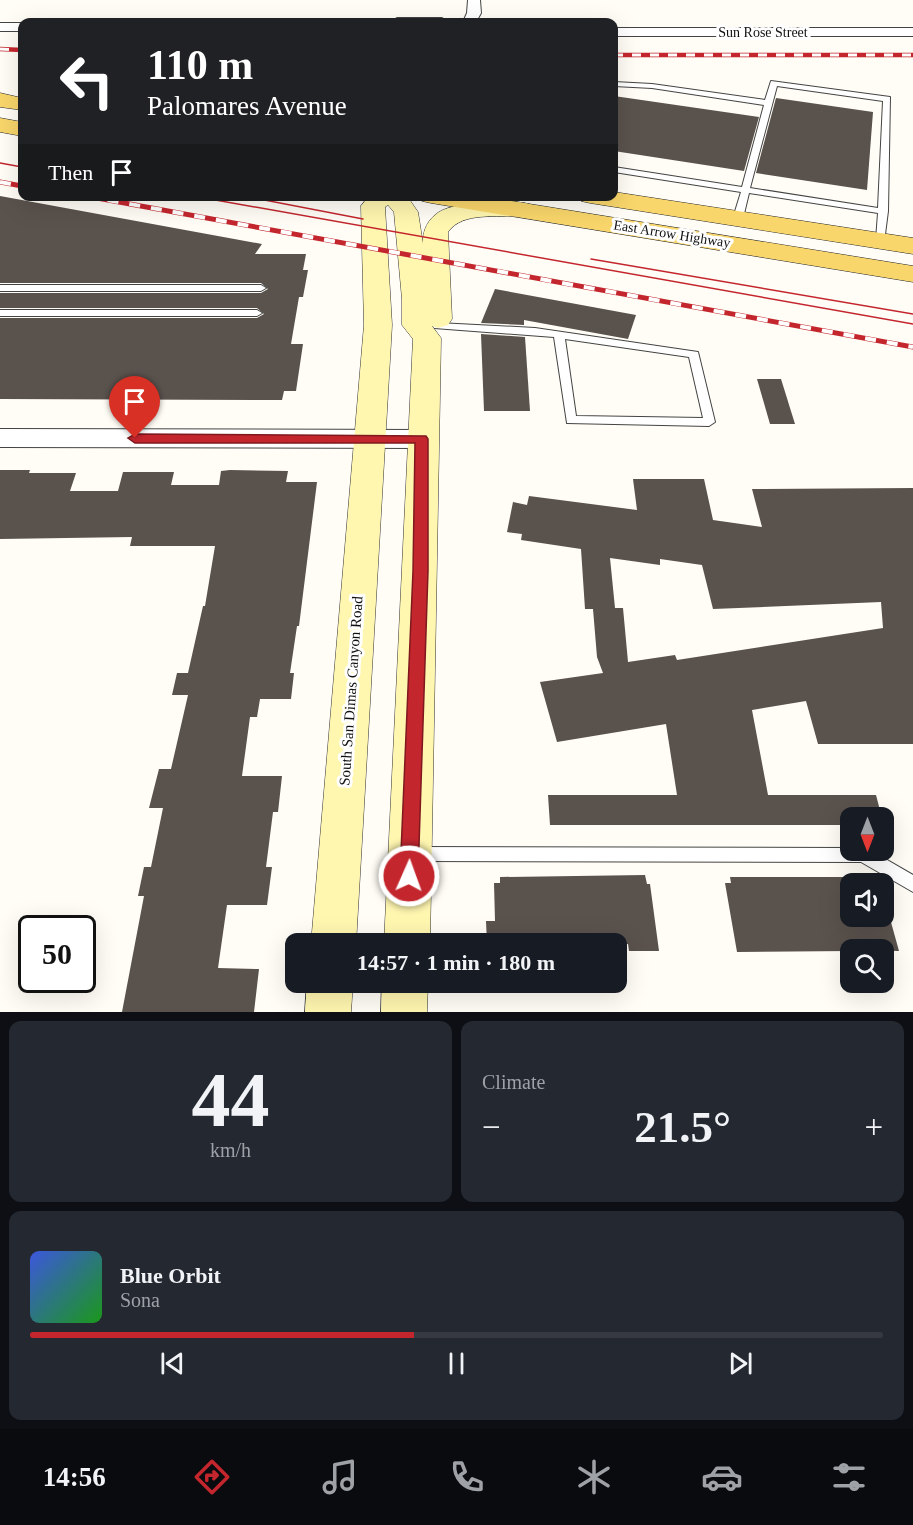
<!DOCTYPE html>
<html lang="en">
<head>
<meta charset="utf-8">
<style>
	:root { --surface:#171b24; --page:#242831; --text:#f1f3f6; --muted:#9ea1a6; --line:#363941; --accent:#c4262e }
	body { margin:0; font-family:"Times New Roman",serif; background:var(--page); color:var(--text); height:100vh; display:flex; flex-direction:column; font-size:22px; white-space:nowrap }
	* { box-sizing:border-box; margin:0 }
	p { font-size:20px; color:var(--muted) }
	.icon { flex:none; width:33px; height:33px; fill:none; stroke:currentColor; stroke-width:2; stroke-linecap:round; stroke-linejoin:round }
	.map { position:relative; height:1012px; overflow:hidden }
	.sheet { display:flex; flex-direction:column; gap:9px; padding:9px; background:#0d0f14; flex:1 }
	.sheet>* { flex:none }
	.top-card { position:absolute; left:18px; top:18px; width:600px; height:183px; border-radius:12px; box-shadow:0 6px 24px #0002; background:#202124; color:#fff; overflow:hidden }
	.needle { width:39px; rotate:180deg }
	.controls { position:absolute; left:840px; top:807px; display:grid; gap:12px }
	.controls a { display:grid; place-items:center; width:54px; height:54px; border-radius:12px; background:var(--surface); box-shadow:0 6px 24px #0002; font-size:30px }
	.speed { position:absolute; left:18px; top:915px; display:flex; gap:12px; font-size:30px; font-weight:700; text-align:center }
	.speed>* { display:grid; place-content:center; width:78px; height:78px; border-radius:50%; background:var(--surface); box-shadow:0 6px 24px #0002; line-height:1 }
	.speed .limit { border:3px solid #111; border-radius:9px; background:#fff; color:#111 }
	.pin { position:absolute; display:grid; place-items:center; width:51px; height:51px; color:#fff; margin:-62px -26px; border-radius:50% 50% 50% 0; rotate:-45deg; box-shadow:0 0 6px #0007 }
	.pin .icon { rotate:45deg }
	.me { position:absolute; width:66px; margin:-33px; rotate:2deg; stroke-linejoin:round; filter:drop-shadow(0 0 4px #0008) }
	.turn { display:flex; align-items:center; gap:21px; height:126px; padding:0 30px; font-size:27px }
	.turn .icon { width:78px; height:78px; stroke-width:2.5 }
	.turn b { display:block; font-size:42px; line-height:51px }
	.then { display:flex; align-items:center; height:57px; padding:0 30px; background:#0003; gap:12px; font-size:22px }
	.big { font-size:45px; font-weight:800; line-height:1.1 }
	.sheet .tile { flex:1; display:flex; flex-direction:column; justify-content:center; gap:9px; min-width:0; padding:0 21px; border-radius:12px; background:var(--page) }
	.sheet .dial { align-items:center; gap:0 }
	.dial b { font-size:78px; line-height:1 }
	.song { display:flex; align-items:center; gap:18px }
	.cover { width:72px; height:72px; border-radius:9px; background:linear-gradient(135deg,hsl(230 70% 55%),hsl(120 70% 35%)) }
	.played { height:6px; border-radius:3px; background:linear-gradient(90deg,var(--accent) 45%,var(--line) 45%) }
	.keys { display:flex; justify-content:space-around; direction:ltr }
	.heat { display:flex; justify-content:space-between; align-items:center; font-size:33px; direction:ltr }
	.sheet .tiles { flex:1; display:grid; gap:9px; grid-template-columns:1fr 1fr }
	.tile:last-child { grid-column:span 2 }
	.trip { position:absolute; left:285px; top:933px; width:342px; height:60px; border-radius:12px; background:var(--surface); box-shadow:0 6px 24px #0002; font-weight:800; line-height:60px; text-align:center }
	.tab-bar { display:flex; height:96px; justify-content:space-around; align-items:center; background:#090b0e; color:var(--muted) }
	.tab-bar .icon { width:42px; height:42px }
	.tab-bar .selected { color:var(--accent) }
	.tab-bar b { font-size:27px; color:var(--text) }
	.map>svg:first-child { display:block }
</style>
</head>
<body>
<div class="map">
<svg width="913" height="1012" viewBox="0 0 913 1012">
	<rect width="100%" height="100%" fill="#fffdf5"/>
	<g fill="#5a524d" fill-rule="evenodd">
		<path d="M614,96L759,117L744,171L614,151Z"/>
		<path d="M776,98L873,112L867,190L756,173Z"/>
		<path d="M0,196L262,244L255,254H306L303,270H308L303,297H299L291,344H303L296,391H284L282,400L0,399V318H257L264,314L257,308H0V293H261L268,289L261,283H0Z"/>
		<path d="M495,289L636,315L628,339L524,320V325L481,323Z"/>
		<path d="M481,334L525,337L530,411H484Z"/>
		<path d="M757,379H781L795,424H770Z"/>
		<path d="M0,470H30L29,473H76L70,491H118L123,472H174L171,485H219L221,471L230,470L288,471L286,482H317L299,626H297L290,673H294L291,699H260L257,717H250L242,776H282L278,812H273L266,867H272L267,905H227L218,968L259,969L254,1012H122L144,896H138L144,867H151L163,808H149L159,769H171L188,695H172L177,673H188L203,606H205L215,546H130L132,537L0,539Z"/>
		<path d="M633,479H704L713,520L762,527L752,489L913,488V744H818L806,701L752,710L768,795H876L882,818H850V825H550L548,795H677L666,724L557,742L540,682L603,673L597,657L593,609H585L581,549L521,540L522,534L507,532L513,502L527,505L529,496L637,510ZM610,558L660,565V559L702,565L713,609L881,602L883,628L677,660L675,655L628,662L623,608H615Z"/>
		<path d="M645,875L647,884H650L659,951H629L628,944H487L486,921H495L494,883H500V877Z"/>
		<path d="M730,877H878L880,884H850V916H884V897L899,951L850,950V951L737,952L725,883H731Z"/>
	</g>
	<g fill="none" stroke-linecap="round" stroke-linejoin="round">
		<defs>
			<g id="service">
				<path d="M771,81L890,97L888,211L884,242H878L876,240L878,213L749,193L743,218L738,221L733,218L741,192L614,172V167L742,187L764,105L652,88L614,86V82L652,84L765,100ZM777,86L883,101L878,208L750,188Z"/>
				<path d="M0,285H261L266,288L261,291H0Z"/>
				<path d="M0,310H257L262,313L257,316H0Z"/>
				<path d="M438,323L535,328L698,352L715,422L709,426L567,423L554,337L434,328L433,326ZM565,339L689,357L703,418L576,416Z"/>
				<path d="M415,847L850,848V850H870L913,875V892L861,862L415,861L410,859L407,854L410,849Z"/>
			</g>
			<g id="minor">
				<path d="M468,0H480L481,13L476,22H463L467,13Z"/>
				<path d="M397,18H442L449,22H390Z"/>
				<rect x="0" y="23" width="22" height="8"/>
				<rect x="614" y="28" width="299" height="8"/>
			</g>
			<path id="tertiary" d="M0,429L422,430L432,432L435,439L432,446L422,448L0,447Z"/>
			<g id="secondary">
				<path d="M369,196H407L418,212L423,244C422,231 428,219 439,212C457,201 509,199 529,204L532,209L529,214L520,216C497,218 463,211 448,232L452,319L448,325L438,328L432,326L441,338L430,944H384L413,339L402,325V299L394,212L388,205L385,207L392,325L356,944H311L364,325L361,206Z"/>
				<path d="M307,982H353L351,1012H305Z"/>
				<path d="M382,982H428L427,1012H381Z"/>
			</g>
			<g id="primary">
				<path d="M0,93L22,98V110L0,107Z"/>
				<path d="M0,118L22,122V136L0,132Z"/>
				<path d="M614,192L913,238V254L590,203L581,201L578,196H614Z"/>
				<path d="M419,196H480L913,266V282L431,203L422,201Z"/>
			</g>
		</defs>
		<use href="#service" stroke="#444" stroke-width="2"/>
		<use href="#minor" stroke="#444" stroke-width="2"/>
		<use href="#tertiary" stroke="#444" stroke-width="2"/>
		<use href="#secondary" stroke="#333" stroke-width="1"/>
		<use href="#primary" stroke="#222" stroke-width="1"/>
		<use href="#service" fill="#fff" fill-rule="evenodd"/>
		<use href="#minor" fill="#fff" fill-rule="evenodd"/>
		<use href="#tertiary" fill="#fff" fill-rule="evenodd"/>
		<use href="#secondary" fill="#fff6b0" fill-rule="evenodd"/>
		<use href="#primary" fill="#f9d66b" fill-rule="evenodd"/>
		<g stroke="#c4262e" stroke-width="1.5">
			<path d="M0,163L22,167"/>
			<path d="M193,196L913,324"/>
			<path d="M243,196L363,219"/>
			<path d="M591,259L913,314"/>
		</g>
		<defs>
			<g id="rail-far1">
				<path d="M0,49L22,50"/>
				<path d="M614,55H913"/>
			</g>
			<g id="rail">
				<path d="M0,182L22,186"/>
				<path d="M86,196L913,347"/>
			</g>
		</defs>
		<use href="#rail-far1" stroke="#c4262e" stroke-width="4.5"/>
		<use href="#rail" stroke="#c4262e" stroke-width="5"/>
		<use href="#rail-far1" stroke="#fff" stroke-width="3" stroke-dasharray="9" stroke-linecap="butt"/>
		<use href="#rail" stroke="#fff" stroke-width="4" stroke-dasharray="11" stroke-linecap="butt"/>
	</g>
	<path fill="#c4262e" stroke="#7f191e" stroke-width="1.5" d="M135,434L426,436L428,439V571L418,876L416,882L409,885L403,882L400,876L413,571L415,443H135L128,438Z"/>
	<g text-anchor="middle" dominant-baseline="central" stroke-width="6" stroke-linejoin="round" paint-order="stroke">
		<g font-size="14" fill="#111" stroke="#fff">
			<text x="763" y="32">Sun Rose Street</text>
			<text transform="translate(672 234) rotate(9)">East Arrow Highway</text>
		</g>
		<g font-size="15" fill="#111" stroke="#fff">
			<text transform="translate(351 691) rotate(-86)">South San Dimas Canyon Road</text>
		</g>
	</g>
</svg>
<div class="controls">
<a><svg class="needle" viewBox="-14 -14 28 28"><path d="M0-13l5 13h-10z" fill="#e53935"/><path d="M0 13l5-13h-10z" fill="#9ea1a6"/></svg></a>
<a><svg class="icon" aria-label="sound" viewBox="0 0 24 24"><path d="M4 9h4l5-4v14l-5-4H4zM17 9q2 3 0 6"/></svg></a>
<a><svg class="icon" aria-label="search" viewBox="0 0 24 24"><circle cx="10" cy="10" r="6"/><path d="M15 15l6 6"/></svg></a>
</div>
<div class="speed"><div class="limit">50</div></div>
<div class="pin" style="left:135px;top:438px;background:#d93025"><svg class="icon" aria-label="arrive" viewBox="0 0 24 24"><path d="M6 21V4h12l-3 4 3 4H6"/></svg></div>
<svg class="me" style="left:409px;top:876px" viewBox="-20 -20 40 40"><circle r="17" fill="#c4262e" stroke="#fff" stroke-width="3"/><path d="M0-11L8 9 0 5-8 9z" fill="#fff"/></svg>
<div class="trip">14:57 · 1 min · 180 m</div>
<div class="top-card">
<div class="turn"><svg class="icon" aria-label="left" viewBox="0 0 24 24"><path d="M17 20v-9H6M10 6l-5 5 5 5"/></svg><div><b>110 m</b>Palomares Avenue</div></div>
<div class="then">Then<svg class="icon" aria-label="arrive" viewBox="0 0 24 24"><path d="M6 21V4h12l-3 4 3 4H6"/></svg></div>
</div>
</div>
<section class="sheet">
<div class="tiles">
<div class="tile dial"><b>44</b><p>km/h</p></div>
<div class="tile"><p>Climate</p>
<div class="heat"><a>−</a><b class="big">21.5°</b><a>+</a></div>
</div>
<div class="tile">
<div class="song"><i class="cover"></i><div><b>Blue Orbit</b><p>Sona</p></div></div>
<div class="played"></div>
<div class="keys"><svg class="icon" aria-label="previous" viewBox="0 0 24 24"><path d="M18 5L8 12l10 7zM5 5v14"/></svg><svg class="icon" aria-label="pause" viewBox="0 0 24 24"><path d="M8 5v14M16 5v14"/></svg><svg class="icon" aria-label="next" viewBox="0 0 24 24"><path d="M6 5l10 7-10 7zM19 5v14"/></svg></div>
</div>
</div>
</section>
<nav class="tab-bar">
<b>14:56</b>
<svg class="icon selected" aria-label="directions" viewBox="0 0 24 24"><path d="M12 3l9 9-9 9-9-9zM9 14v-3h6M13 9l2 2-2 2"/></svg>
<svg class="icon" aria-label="music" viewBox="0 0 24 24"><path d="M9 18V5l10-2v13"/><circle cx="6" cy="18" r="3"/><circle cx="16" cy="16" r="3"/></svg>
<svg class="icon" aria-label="phone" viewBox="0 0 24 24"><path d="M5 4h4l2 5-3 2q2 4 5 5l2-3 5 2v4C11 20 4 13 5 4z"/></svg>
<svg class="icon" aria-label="climate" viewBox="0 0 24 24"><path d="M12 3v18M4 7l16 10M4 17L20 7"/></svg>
<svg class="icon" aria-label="car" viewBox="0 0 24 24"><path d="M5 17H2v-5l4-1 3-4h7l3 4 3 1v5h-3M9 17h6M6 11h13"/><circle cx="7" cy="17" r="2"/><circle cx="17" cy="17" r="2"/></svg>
<svg class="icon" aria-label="filters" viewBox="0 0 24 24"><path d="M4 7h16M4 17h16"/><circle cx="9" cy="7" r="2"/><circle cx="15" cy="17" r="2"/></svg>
</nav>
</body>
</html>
